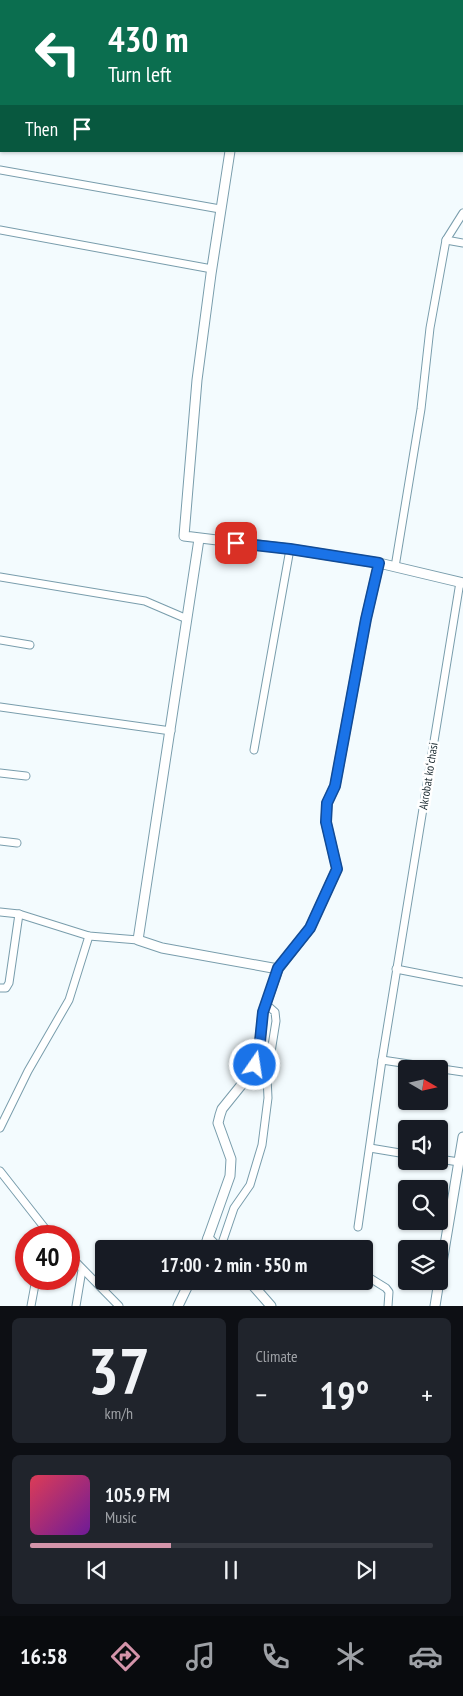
<!DOCTYPE html>
<html lang="en">
<head>
<meta charset="utf-8">
<style>
	:root { --surface:#171b24; --page:#20242c; --text:#f1f3f6; --muted:#9ea1a6; --line:#363941; --accent:#d494aa }
	body { margin:0; font-family:"PT Sans Narrow",sans-serif; background:var(--page); color:var(--text); height:100vh; display:flex; flex-direction:column; font-size:19px; white-space:nowrap }
	* { box-sizing:border-box; margin:0 }
	p { font-size:16px; color:var(--muted) }
	.icon { flex:none; width:28px; height:28px; fill:none; stroke:currentColor; stroke-width:2; stroke-linecap:round; stroke-linejoin:round }
	.map { position:relative; height:1306px; overflow:hidden }
	.side { display:flex; flex-direction:column; gap:12px; padding:12px; background:#0d0f14; flex:1 }
	.side>* { flex:none }
	.hud { position:absolute; left:0px; top:0px; width:464px; height:152px; box-shadow:0 1px 4px #0004; background:#0b6e4f; color:#fff; overflow:hidden }
	.needle { width:32px; rotate:99deg }
	.fabs { position:absolute; left:398px; top:1060px; display:grid; gap:10px }
	.fabs a { display:grid; place-items:center; width:50px; height:50px; border-radius:5px; background:var(--surface); box-shadow:0 1px 4px #0004; font-size:25px }
	.speed { position:absolute; left:15px; top:1225px; display:flex; gap:10px; font-size:25px; font-weight:700; text-align:center }
	.speed>* { display:grid; place-content:center; width:65px; height:65px; border-radius:50%; background:var(--surface); box-shadow:0 1px 4px #0004; line-height:1 }
	.speed .limit { border:8px solid #d22; background:#fff; color:#111 }
	.pin { position:absolute; display:grid; place-items:center; width:42px; height:42px; color:#fff; margin:-21px; border-radius:10px; box-shadow:0 2px 8px #0006 }
	.me { position:absolute; width:55px; margin:-28px; rotate:13deg; stroke-linejoin:round; filter:drop-shadow(0 0 4px #0008) }
	.turn { display:flex; align-items:center; gap:18px; height:105px; padding:0 25px; font-size:22px }
	.turn .icon { width:65px; height:65px; stroke-width:2.5 }
	.turn b { display:block; font-size:35px; line-height:42px }
	.then { display:flex; align-items:center; height:48px; padding:0 25px; background:#0003; gap:10px; font-size:19px }
	.big { font-size:38px; font-weight:600; line-height:1.1 }
	.side .widget { flex:1; display:flex; flex-direction:column; justify-content:center; gap:8px; min-width:0; padding:0 18px; border-radius:8px; background:var(--page) }
	.side .dial { align-items:center; gap:0 }
	.dial b { font-size:65px; line-height:1 }
	.song { display:flex; align-items:center; gap:15px }
	.cover { width:60px; height:60px; border-radius:8px; background:linear-gradient(135deg,hsl(350 70% 55%),hsl(280 70% 35%)) }
	.played { height:5px; border-radius:2px; background:linear-gradient(90deg,var(--accent) 35%,var(--line) 35%) }
	.keys { display:flex; justify-content:space-around; direction:ltr }
	.heat { display:flex; justify-content:space-between; align-items:center; font-size:28px; direction:ltr }
	.side .tiles { flex:1; display:grid; gap:12px; grid-template-columns:1fr 1fr }
	.widget:last-child { grid-column:span 2 }
	.trip { position:absolute; left:95px; top:1240px; width:278px; height:50px; border-radius:5px; background:var(--surface); box-shadow:0 1px 4px #0004; font-weight:600; line-height:50px; text-align:center }
	.menu { display:flex; height:80px; justify-content:space-around; align-items:center; background:#090b0e; color:var(--muted) }
	.menu .icon { width:35px; height:35px }
	.menu .on { color:var(--accent) }
	.menu b { font-size:22px; color:var(--text) }
	.map>svg:first-child { display:block }
</style>
</head>
<body>
<div class="map">
<svg width="463" height="1306" viewBox="0 0 463 1306">
	<rect width="100%" height="100%" fill="#f3fbfe"/>
	<g fill="none" stroke-linecap="round" stroke-linejoin="round">
		<defs>
			<g id="minor">
				<path d="M197,0L205,1"/>
				<path d="M0,170L220,209"/>
				<path d="M0,230L212,269"/>
				<path d="M446,240L463,243"/>
				<path d="M395,567L421,409L430,328L446,240L463,213"/>
				<path d="M0,577L145,601L187,619"/>
				<path d="M0,640L30,645"/>
				<path d="M0,707L171,731"/>
				<path d="M254,750L290,549"/>
				<path d="M0,773L26,776"/>
				<path d="M0,841L17,843"/>
				<path d="M0,912L19,914L89,936L138,940"/>
				<path d="M396,969L463,982"/>
				<path d="M0,988H6L9,983L19,914"/>
				<path d="M382,1060L463,1072"/>
				<path d="M0,1128L28,1071L69,1000L89,936"/>
				<path d="M370,1148L406,1154"/>
				<path d="M439,1159L459,1162"/>
				<path d="M0,1171L51,1236"/>
				<path d="M358,1227L382,1060L460,582"/>
				<path d="M220,1249L234,1208L250,1185L262,1145L268,1098L267,1077L276,1021L275,1012L266,1004"/>
				<path d="M69,1255L119,1306"/>
				<path d="M365,1275L386,1288L389,1292L388,1306"/>
				<path d="M31,1306L36,1279"/>
				<path d="M76,1306L82,1270"/>
			</g>
			<g id="tertiary">
				<path d="M258,1V0"/>
				<path d="M462,44H463"/>
				<path d="M230,151L211,274L197,380L184,536L290,549L379,563L463,583"/>
				<path d="M199,539L138,940L162,948L278,969"/>
				<path d="M208,1238L219,1249"/>
				<path d="M204,1249L230,1176L231,1159L218,1123L220,1115L222,1109L247,1078L255,1065L259,1051L263,1012L278,969L310,928L337,869L326,822L327,803L335,786L366,619L379,563"/>
				<path d="M249,1281L271,1306"/>
				<path d="M439,1281L463,1137"/>
				<path d="M178,1306L190,1281"/>
				<path d="M435,1306L439,1281"/>
			</g>
		</defs>
		<use href="#minor" stroke="#799dac" stroke-width="9"/>
		<use href="#tertiary" stroke="#799dac" stroke-width="11"/>
		<use href="#minor" stroke="#fff" stroke-width="7"/>
		<use href="#tertiary" stroke="#fff" stroke-width="9"/>
	</g>
	<g fill="none" stroke-linecap="round" stroke-linejoin="round">
		<defs>
			<path id="route" d="M236,543L290,549L379,563L366,619L335,786L327,803L326,822L337,869L310,928L278,968L263,1012L259,1051L255,1065"/>
		</defs>
		<use href="#route" stroke="#114b97" stroke-width="12"/>
		<use href="#route" stroke="#1a73e8" stroke-width="9"/>
	</g>
	<g text-anchor="middle" dominant-baseline="central" stroke-width="5" stroke-linejoin="round" paint-order="stroke">
		<g font-size="12" fill="#1c2b31" stroke="#fff">
			<text transform="translate(428 776) rotate(-81)">Akrobat koʻchasi</text>
		</g>
	</g>
</svg>
<div class="fabs">
<a><svg class="needle" viewBox="-14 -14 28 28"><path d="M0-13l5 13h-10z" fill="#e53935"/><path d="M0 13l5-13h-10z" fill="#9ea1a6"/></svg></a>
<a><svg class="icon" aria-label="sound" viewBox="0 0 24 24"><path d="M4 9h4l5-4v14l-5-4H4zM17 9q2 3 0 6"/></svg></a>
<a><svg class="icon" aria-label="search" viewBox="0 0 24 24"><circle cx="10" cy="10" r="6"/><path d="M15 15l6 6"/></svg></a>
<a><svg class="icon" aria-label="layers" viewBox="0 0 24 24"><path d="M12 4l9 5-9 5-9-5zM3 14l9 5 9-5"/></svg></a>
</div>
<div class="speed"><div class="limit">40</div></div>
<div class="pin" style="left:236px;top:543px;background:#d93025"><svg class="icon" aria-label="arrive" viewBox="0 0 24 24"><path d="M6 21V4h12l-3 4 3 4H6"/></svg></div>
<svg class="me" style="left:255px;top:1065px" viewBox="-20 -20 40 40"><circle r="17" fill="#1a73e8" stroke="#fff" stroke-width="3"/><path d="M0-11L8 9 0 5-8 9z" fill="#fff"/></svg>
<div class="trip">17:00 · 2 min · 550 m</div>
<div class="hud">
<div class="turn"><svg class="icon" aria-label="left" viewBox="0 0 24 24"><path d="M17 20v-9H6M10 6l-5 5 5 5"/></svg><div><b>430 m</b>Turn left</div></div>
<div class="then">Then<svg class="icon" aria-label="arrive" viewBox="0 0 24 24"><path d="M6 21V4h12l-3 4 3 4H6"/></svg></div>
</div>
</div>
<section class="side">
<div class="tiles">
<div class="widget dial"><b>37</b><p>km/h</p></div>
<div class="widget"><p>Climate</p>
<div class="heat"><a>−</a><b class="big">19°</b><a>+</a></div>
</div>
<div class="widget">
<div class="song"><i class="cover"></i><div><b>105.9 FM</b><p>Music</p></div></div>
<div class="played"></div>
<div class="keys"><svg class="icon" aria-label="previous" viewBox="0 0 24 24"><path d="M18 5L8 12l10 7zM5 5v14"/></svg><svg class="icon" aria-label="pause" viewBox="0 0 24 24"><path d="M8 5v14M16 5v14"/></svg><svg class="icon" aria-label="next" viewBox="0 0 24 24"><path d="M6 5l10 7-10 7zM19 5v14"/></svg></div>
</div>
</div>
</section>
<nav class="menu">
<b>16:58</b>
<svg class="icon on" aria-label="directions" viewBox="0 0 24 24"><path d="M12 3l9 9-9 9-9-9zM9 14v-3h6M13 9l2 2-2 2"/></svg>
<svg class="icon" aria-label="music" viewBox="0 0 24 24"><path d="M9 18V5l10-2v13"/><circle cx="6" cy="18" r="3"/><circle cx="16" cy="16" r="3"/></svg>
<svg class="icon" aria-label="phone" viewBox="0 0 24 24"><path d="M5 4h4l2 5-3 2q2 4 5 5l2-3 5 2v4C11 20 4 13 5 4z"/></svg>
<svg class="icon" aria-label="climate" viewBox="0 0 24 24"><path d="M12 3v18M4 7l16 10M4 17L20 7"/></svg>
<svg class="icon" aria-label="car" viewBox="0 0 24 24"><path d="M5 17H2v-5l4-1 3-4h7l3 4 3 1v5h-3M9 17h6M6 11h13"/><circle cx="7" cy="17" r="2"/><circle cx="17" cy="17" r="2"/></svg>
</nav>
</body>
</html>
